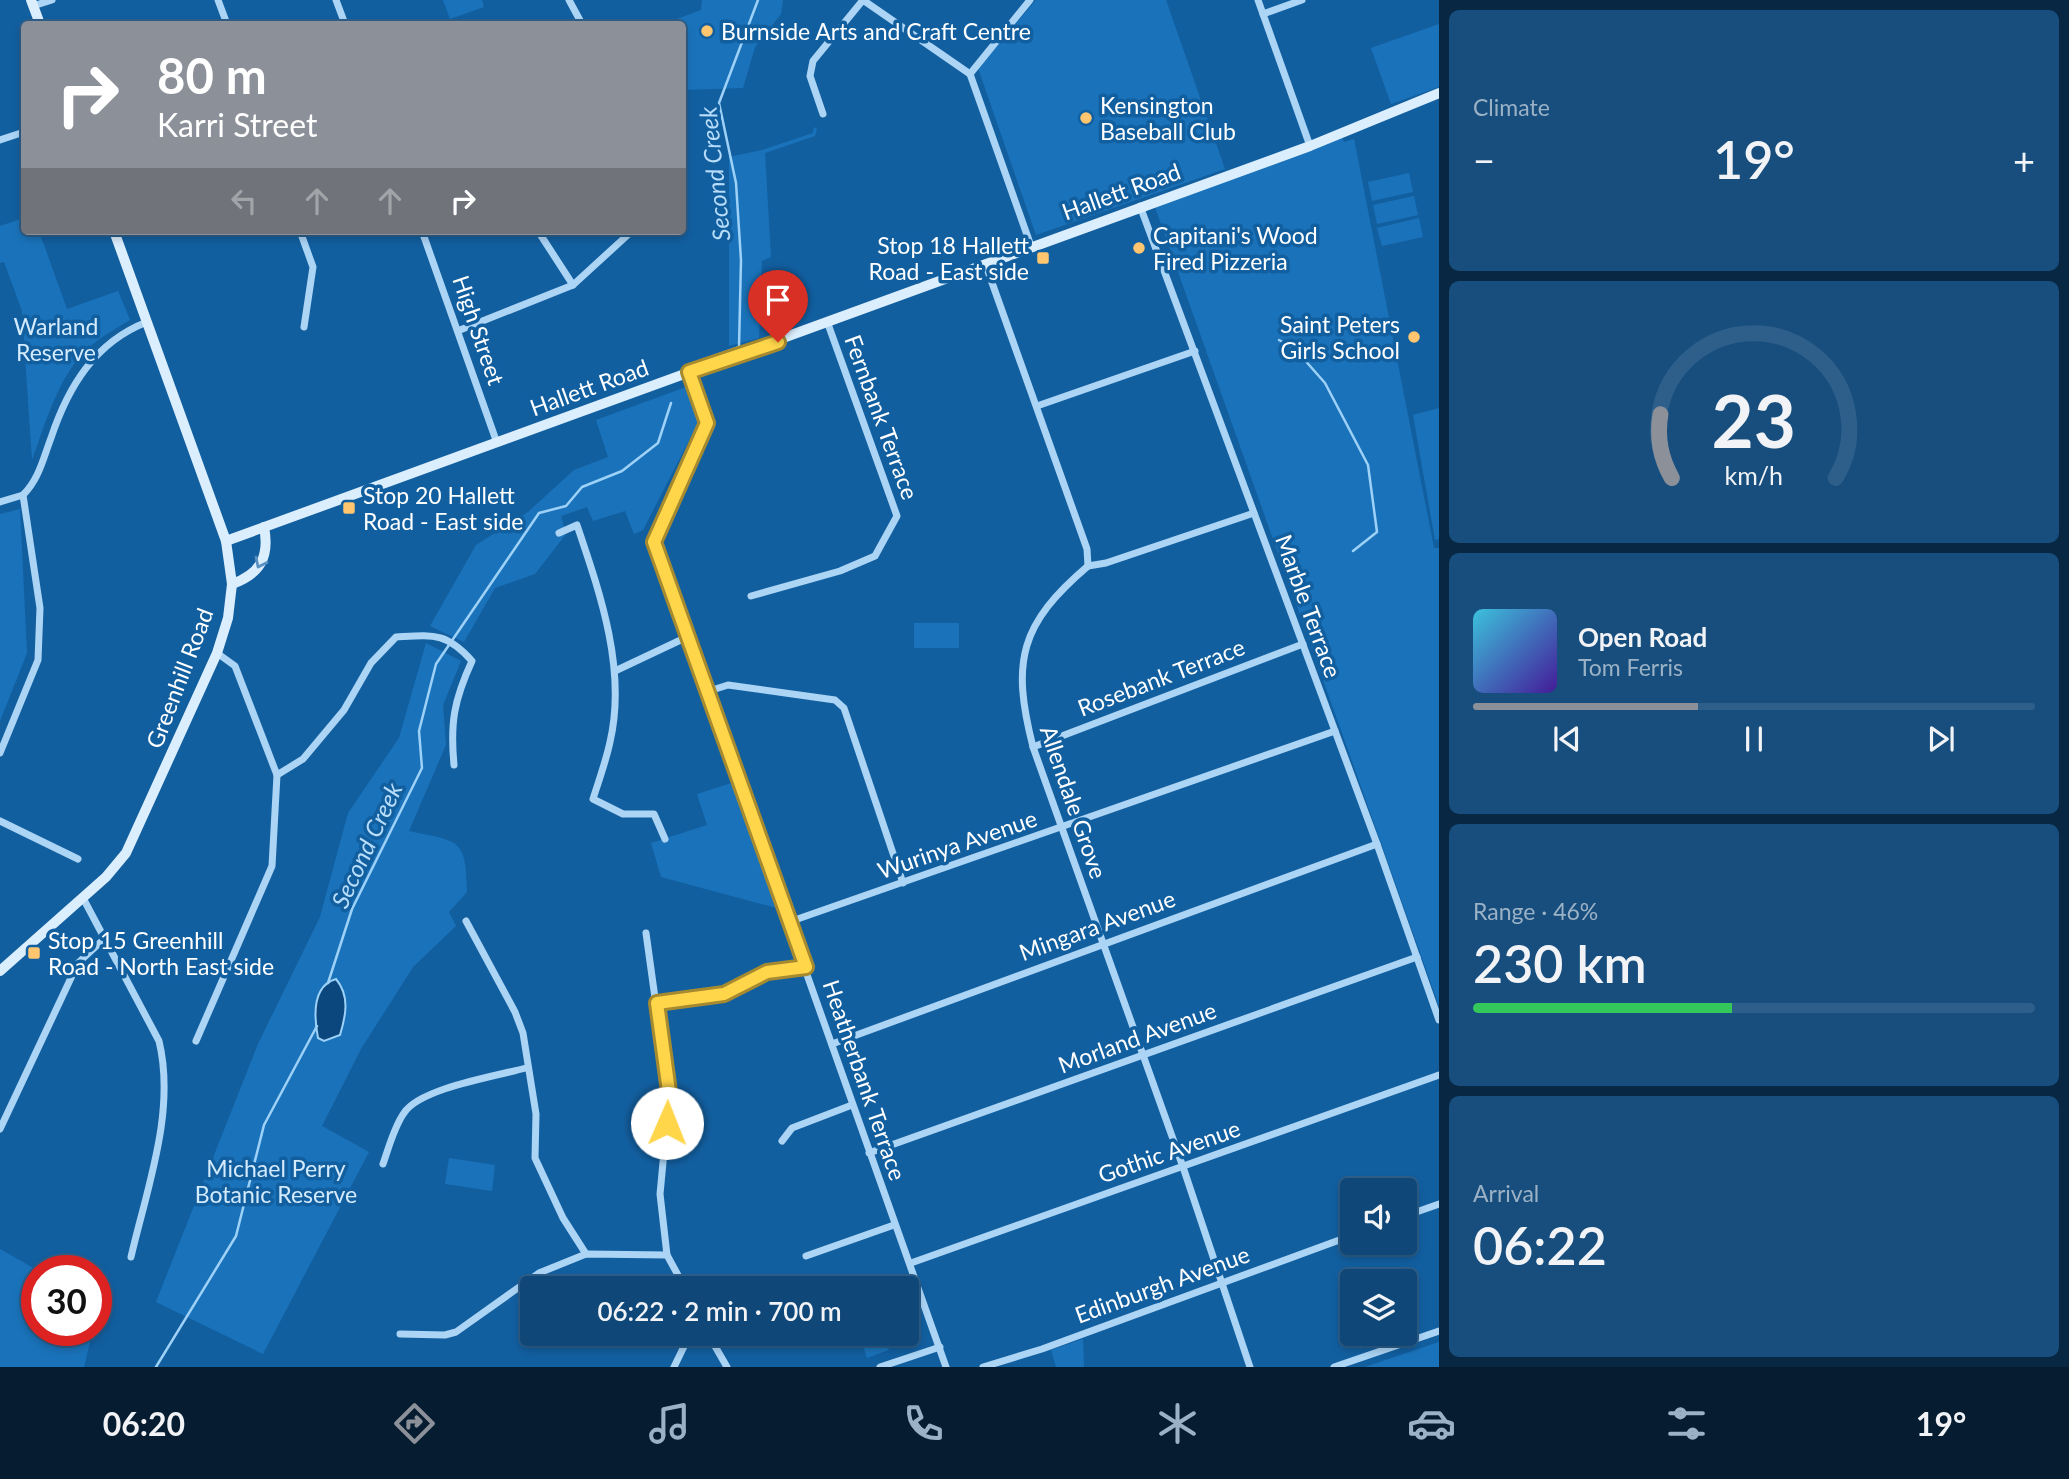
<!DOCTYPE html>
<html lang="en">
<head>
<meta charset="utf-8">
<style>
	:root { --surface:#0e4778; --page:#174e7d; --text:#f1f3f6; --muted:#9bb2c6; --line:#2e5f8a; --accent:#8c9099 }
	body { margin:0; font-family:Lato,sans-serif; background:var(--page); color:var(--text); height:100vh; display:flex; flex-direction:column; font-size:26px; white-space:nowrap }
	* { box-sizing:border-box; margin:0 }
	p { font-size:23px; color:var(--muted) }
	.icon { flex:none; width:38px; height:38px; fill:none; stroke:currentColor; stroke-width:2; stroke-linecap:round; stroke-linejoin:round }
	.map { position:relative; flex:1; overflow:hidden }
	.panel { display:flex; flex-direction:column; gap:10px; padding:10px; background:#082742; width:630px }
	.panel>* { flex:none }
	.hud { position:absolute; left:21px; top:21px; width:665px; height:214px; border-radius:7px; box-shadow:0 4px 10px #0003,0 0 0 2px var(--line); background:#8c9099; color:#fff; overflow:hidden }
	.buttons { position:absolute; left:1340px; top:1178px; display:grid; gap:14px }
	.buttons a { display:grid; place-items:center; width:77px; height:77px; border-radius:7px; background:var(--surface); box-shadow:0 4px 10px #0003,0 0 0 2px var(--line); font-size:35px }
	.speed { position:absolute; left:21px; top:1255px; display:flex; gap:14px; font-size:35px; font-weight:700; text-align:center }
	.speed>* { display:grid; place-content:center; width:91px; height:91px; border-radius:50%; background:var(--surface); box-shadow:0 4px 10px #0003,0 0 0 2px var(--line); line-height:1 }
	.speed .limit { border:10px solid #d22; background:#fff; color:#111 }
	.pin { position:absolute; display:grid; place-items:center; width:60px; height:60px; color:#fff; margin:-72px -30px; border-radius:50% 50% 50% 0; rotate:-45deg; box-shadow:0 0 7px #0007 }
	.pin .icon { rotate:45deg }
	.me { position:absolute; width:77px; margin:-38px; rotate:1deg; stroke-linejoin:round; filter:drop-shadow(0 0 5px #0008) }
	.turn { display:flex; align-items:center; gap:24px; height:147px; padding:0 21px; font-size:32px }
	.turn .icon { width:91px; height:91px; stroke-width:2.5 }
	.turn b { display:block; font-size:49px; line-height:60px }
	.lanes { display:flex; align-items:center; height:66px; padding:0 21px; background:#0003; justify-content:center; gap:35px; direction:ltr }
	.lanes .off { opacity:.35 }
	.big { font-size:52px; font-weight:600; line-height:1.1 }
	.panel .card { flex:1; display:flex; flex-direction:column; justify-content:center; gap:10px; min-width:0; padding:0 24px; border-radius:10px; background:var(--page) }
	.panel .dial { align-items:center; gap:0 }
	.dial svg { height:182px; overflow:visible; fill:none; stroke:var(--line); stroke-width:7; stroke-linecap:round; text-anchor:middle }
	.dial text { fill:var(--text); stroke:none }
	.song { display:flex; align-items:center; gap:21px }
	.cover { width:84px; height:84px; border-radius:10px; background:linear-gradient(135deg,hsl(190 70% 55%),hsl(260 70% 35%)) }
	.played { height:7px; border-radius:4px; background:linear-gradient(90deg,var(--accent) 40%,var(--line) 40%) }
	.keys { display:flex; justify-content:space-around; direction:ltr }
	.heat { display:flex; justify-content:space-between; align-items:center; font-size:38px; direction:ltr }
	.charge { height:10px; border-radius:5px; background:linear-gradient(90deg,#34c759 46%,var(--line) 0) }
	.trip { position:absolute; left:520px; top:1276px; width:399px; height:70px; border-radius:7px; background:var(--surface); box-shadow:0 4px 10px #0003,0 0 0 2px var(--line); font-weight:600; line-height:70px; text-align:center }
	.menu { display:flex; height:112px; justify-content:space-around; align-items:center; background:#061c30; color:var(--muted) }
	.menu .icon { width:49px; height:49px }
	.menu .current { color:var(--accent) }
	.menu b { font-size:32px; color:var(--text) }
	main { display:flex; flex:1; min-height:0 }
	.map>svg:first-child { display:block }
</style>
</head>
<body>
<main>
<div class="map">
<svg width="1439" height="1367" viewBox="0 0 1439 1367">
	<rect width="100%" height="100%" fill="#125fa0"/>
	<g fill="#1a73ba">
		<path d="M443,0H482L484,7L450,19Z"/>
		<path d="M702,0H783L781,14L755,47L743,88L683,90L682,24H663L701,10Z"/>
		<path d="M1036,0H1166L1225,169L1036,235L978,68Z"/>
		<path d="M1439,24V87L1391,104L1371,48Z"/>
		<path d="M814,127L817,129L815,136L765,153L771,257L762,261L759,338L729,346V157L762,150L813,133Z"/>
		<path d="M1342,137L1344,142L1354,139L1434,548H1439V1006L1155,207Z"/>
		<path d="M1409,173L1413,192L1372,201L1368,182Z"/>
		<path d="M1414,196L1418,215L1377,224L1373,205Z"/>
		<path d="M24,218V231H39L67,309L118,291L130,320C117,328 104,335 93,344C60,370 46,422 32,460L22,311L4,262L0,263V226Z"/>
		<path d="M1419,218L1423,237L1382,246L1377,228Z"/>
		<path d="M686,387L698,423L643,530L634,534L625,511L593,521L587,507L561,516L566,534L535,574L495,588L464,642L430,626L476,545L528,512L574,470L608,457L596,420Z"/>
		<path d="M1439,408V539L1435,540L1413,415Z"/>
		<path d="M20,509L27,653L0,721V514Z"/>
		<rect x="914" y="623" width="45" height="25"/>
		<path d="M426,643L461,661L443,705L446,745L409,831C460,842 466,838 467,892L449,912L456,926L413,967L361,1049L322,1126L369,1152L263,1354L156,1302L258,1044L320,917L348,813L399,738Z"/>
		<path d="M738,781L784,910L661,877L651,843L707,825L697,794Z"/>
		<path d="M449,1158L495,1165L492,1191L445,1184Z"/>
		<path d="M0,1249L37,1270V1330H93L84,1367H0Z"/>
		<path d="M859,1334H883L889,1350L867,1358Z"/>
		<path d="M1083,1339L1084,1367H1056L1051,1350Z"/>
		<path d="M1439,1342V1367H1365Z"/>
	</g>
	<path fill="#0b477c" stroke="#9dd1f7" stroke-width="2" d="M336,979C350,996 346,1015 340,1035L324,1041L318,1038C314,1017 312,986 336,979Z"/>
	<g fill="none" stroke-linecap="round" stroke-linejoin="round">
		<g stroke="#9dd1f7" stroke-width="2.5">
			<path d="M1279,340L1295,349L1325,383L1368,465L1377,532L1353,551"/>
			<path d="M695,363L739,347L741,260L736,183L719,103L758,0"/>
			<path d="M328,983L352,909L422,768L419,731L436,664L539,513L566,506L582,487L622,471L658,443L671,403"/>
			<path d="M156,1367L236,1236L264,1125L317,1026"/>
		</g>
		<g stroke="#abd4f5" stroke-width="7">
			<path d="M218,0L227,24"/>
			<path d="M336,0L345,24"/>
			<path d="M569,0L582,24"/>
			<path d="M1030,0L970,74L1031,246"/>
			<path d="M1258,0L1310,146"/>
			<path d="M33,6L52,0"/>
			<path d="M1263,14L1302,0"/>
			<path d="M823,114L810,76L813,61L863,0L970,74"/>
			<path d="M0,140L24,132"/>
			<path d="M1140,206L1377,844L1439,1020"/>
			<path d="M300,231L313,267L304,327"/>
			<path d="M422,231L497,443"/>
			<path d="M538,231L573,285"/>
			<path d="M985,263L1087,549L1088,566C1020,624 1011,661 1033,747L1183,1167L1250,1367"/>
			<path d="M460,330L573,285L632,231"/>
			<path d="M689,372L707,423L654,543L946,1367"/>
			<path d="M1037,406L1195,351"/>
			<path d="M0,502L23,495"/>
			<path d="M559,533L577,525C600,593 627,670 610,742C606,761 599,780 593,799L623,814H654L665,839"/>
			<path d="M1088,566L1106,563L1254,513"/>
			<path d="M751,596L840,571L875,556L897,516L828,324"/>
			<path d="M217,653L235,666L277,775L303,759L344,710L371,663L396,637C433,635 446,632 472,661C454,700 450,723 454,765"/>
			<path d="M615,671L687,637"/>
			<path d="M706,692L728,685L835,700L844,708L903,883"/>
			<path d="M1033,747L1303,644"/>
			<path d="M0,753L38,660L40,608L23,495C39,479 43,459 51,438C68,387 95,342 147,322"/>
			<path d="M0,821L78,859"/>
			<path d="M83,898L159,1041C176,1111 147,1188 131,1257"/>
			<path d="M466,921L515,1012L523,1033L536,1114L535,1158L563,1218L586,1254"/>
			<path d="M789,922L1335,731"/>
			<path d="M646,933L669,1099L660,1194L667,1255L685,1288"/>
			<path d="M657,1003L724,994L767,972L806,967"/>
			<path d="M196,1041L272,866L277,775"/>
			<path d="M832,1044L1377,844"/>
			<path d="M0,1129L78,963L105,938"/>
			<path d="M782,1141L792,1128L852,1105"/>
			<path d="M869,1153L1417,957"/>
			<path d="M383,1164C389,1147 394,1127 404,1113C420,1088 497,1076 526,1068"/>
			<path d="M1405,1216L1439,1204"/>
			<path d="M806,1256L894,1225"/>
			<path d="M911,1263L1439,1075"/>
			<path d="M400,1334L445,1335L456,1332L539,1273L586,1254L667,1255"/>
			<path d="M708,1334L727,1367"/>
			<path d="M674,1367L690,1334"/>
			<path d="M880,1367L940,1347"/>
			<path d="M983,1367L1042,1349L1353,1235"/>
			<path d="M1334,1367L1439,1331"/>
		</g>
		<g stroke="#dbeefd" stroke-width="10">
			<path d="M31,0L40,24"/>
			<path d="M226,541L1310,146L1439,93"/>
			<path d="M232,584C260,574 270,557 264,527"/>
			<path d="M0,971L106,877L126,853L217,653L228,618L232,584L226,541L114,231"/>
		</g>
	</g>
	<defs><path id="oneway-chevron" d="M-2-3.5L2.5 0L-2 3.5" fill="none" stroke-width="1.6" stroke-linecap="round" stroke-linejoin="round" transform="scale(1.75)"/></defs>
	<use stroke="#5891c1" href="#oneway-chevron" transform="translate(260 563) rotate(116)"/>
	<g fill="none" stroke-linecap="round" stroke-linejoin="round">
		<defs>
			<path id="route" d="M667,1123L670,1099L657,1003L724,994L767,972L806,967L654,542L707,423L689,372L778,342"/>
		</defs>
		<use href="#route" stroke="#a68a30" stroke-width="18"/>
		<use href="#route" stroke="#ffd54a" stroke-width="12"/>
	</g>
	<g fill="#ffc66f" stroke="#125fa0" stroke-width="2.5">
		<circle cx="707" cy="31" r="7"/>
		<circle cx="1086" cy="118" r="7"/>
		<circle cx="1139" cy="248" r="7"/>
		<rect x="1036" y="251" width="14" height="14" rx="3.5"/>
		<circle cx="1414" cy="337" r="7"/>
		<rect x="342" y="501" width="14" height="14" rx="3.5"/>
		<rect x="27" y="946" width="14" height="14" rx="3.5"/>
	</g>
	<g text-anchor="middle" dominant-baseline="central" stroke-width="7" stroke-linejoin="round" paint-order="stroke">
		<g font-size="23" fill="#fff" stroke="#125fa0" text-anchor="start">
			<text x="721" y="31">Burnside Arts and Craft Centre</text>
			<text x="1100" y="105">Kensington<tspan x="1100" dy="26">Baseball Club</tspan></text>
			<text x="1153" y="235">Capitani's Wood<tspan x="1153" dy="26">Fired Pizzeria</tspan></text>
			<text x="1029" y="245" text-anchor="end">Stop 18 Hallett<tspan x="1029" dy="26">Road - East side</tspan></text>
			<text x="1400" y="324" text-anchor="end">Saint Peters<tspan x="1400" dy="26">Girls School</tspan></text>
			<text x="363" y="495">Stop 20 Hallett<tspan x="363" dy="26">Road - East side</tspan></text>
			<text x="48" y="940">Stop 15 Greenhill<tspan x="48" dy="26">Road - North East side</tspan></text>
		</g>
		<g font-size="23" fill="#fff" stroke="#125fa0">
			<text transform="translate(1121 191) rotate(-20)">Hallett Road</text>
			<text transform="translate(479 330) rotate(71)">High Street</text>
			<text transform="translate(589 387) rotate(-20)">Hallett Road</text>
			<text transform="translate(882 417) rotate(70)">Fernbank Terrace</text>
			<text transform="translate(1309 606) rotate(70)">Marble Terrace</text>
			<text transform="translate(1161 677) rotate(-21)">Rosebank Terrace</text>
			<text transform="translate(179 678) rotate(-69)">Greenhill Road</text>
			<text transform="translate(1074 802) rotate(71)">Allendale Grove</text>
			<text transform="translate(957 844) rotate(-19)">Wurinya Avenue</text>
			<text transform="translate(1097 925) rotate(-20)">Mingara Avenue</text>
			<text transform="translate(1137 1037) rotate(-20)">Morland Avenue</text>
			<text transform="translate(865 1080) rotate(71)">Heatherbank Terrace</text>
			<text transform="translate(1169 1151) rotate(-19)">Gothic Avenue</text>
			<text transform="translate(1162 1284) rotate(-20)">Edinburgh Avenue</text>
		</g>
		<g font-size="23" fill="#d4ebfe" stroke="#125fa0">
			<text x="56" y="326">Warland<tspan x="56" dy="26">Reserve</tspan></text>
			<text x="276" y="1168">Michael Perry<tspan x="276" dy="26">Botanic Reserve</tspan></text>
		</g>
		<g font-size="24" font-style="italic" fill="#b8ddfb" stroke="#125fa0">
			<text transform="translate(714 174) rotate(-96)">Second Creek</text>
			<text transform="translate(366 845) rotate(-65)">Second Creek</text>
		</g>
	</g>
</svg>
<div class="buttons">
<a><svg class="icon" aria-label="sound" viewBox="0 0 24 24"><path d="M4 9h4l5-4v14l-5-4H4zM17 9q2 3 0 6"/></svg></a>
<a><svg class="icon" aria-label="layers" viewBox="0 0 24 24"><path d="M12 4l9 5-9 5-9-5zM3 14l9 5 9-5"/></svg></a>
</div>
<div class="speed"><div class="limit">30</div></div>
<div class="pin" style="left:778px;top:342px;background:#d93025"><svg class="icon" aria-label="arrive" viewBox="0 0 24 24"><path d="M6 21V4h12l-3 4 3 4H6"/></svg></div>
<svg class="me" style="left:667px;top:1123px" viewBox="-20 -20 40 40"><circle r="19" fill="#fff"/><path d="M0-13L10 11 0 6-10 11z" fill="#ffd54a"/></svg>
<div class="trip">06:22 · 2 min · 700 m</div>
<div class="hud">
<div class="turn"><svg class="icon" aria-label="right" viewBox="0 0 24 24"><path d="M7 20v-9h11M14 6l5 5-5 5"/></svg><div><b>80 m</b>Karri Street</div></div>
<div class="lanes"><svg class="icon off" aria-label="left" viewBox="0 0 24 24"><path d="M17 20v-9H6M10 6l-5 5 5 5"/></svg><svg class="icon off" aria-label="ahead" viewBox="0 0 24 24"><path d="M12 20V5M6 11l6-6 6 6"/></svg><svg class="icon off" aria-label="ahead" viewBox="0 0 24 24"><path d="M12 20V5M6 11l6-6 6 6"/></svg><svg class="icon" aria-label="right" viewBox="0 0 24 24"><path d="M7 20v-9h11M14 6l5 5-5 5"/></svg></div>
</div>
</div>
<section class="panel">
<div class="card"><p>Climate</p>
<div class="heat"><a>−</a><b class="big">19°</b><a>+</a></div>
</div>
<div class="card dial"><svg viewBox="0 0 100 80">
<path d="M14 69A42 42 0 1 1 86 69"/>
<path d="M14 69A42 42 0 0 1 9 41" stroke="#8c9099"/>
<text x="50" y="56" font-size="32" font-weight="700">23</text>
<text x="50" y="72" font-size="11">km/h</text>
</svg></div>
<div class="card">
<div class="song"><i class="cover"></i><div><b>Open Road</b><p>Tom Ferris</p></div></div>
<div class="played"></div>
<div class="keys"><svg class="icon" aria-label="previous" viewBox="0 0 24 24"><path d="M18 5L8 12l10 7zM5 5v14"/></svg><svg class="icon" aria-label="pause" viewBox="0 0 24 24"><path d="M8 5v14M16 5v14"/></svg><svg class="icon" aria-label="next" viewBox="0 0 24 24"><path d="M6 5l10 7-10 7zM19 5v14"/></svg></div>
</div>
<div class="card"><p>Range · 46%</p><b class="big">230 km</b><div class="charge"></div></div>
<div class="card"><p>Arrival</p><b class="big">06:22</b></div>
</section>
</main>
<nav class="menu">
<b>06:20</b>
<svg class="icon current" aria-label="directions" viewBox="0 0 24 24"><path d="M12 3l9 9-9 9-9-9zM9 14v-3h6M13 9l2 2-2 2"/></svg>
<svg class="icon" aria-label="music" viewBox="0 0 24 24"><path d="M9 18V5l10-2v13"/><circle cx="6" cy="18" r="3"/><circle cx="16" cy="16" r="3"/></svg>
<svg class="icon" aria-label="phone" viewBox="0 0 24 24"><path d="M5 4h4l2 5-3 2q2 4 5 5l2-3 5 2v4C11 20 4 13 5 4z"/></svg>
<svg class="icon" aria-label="climate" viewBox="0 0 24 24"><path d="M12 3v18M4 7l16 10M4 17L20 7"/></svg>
<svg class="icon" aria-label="car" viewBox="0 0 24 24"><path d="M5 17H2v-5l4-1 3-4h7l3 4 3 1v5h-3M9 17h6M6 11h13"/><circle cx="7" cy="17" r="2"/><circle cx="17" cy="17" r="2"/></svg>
<svg class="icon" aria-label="filters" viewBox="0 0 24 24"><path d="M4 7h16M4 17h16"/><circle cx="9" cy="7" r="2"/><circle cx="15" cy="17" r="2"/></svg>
<b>19°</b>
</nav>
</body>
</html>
